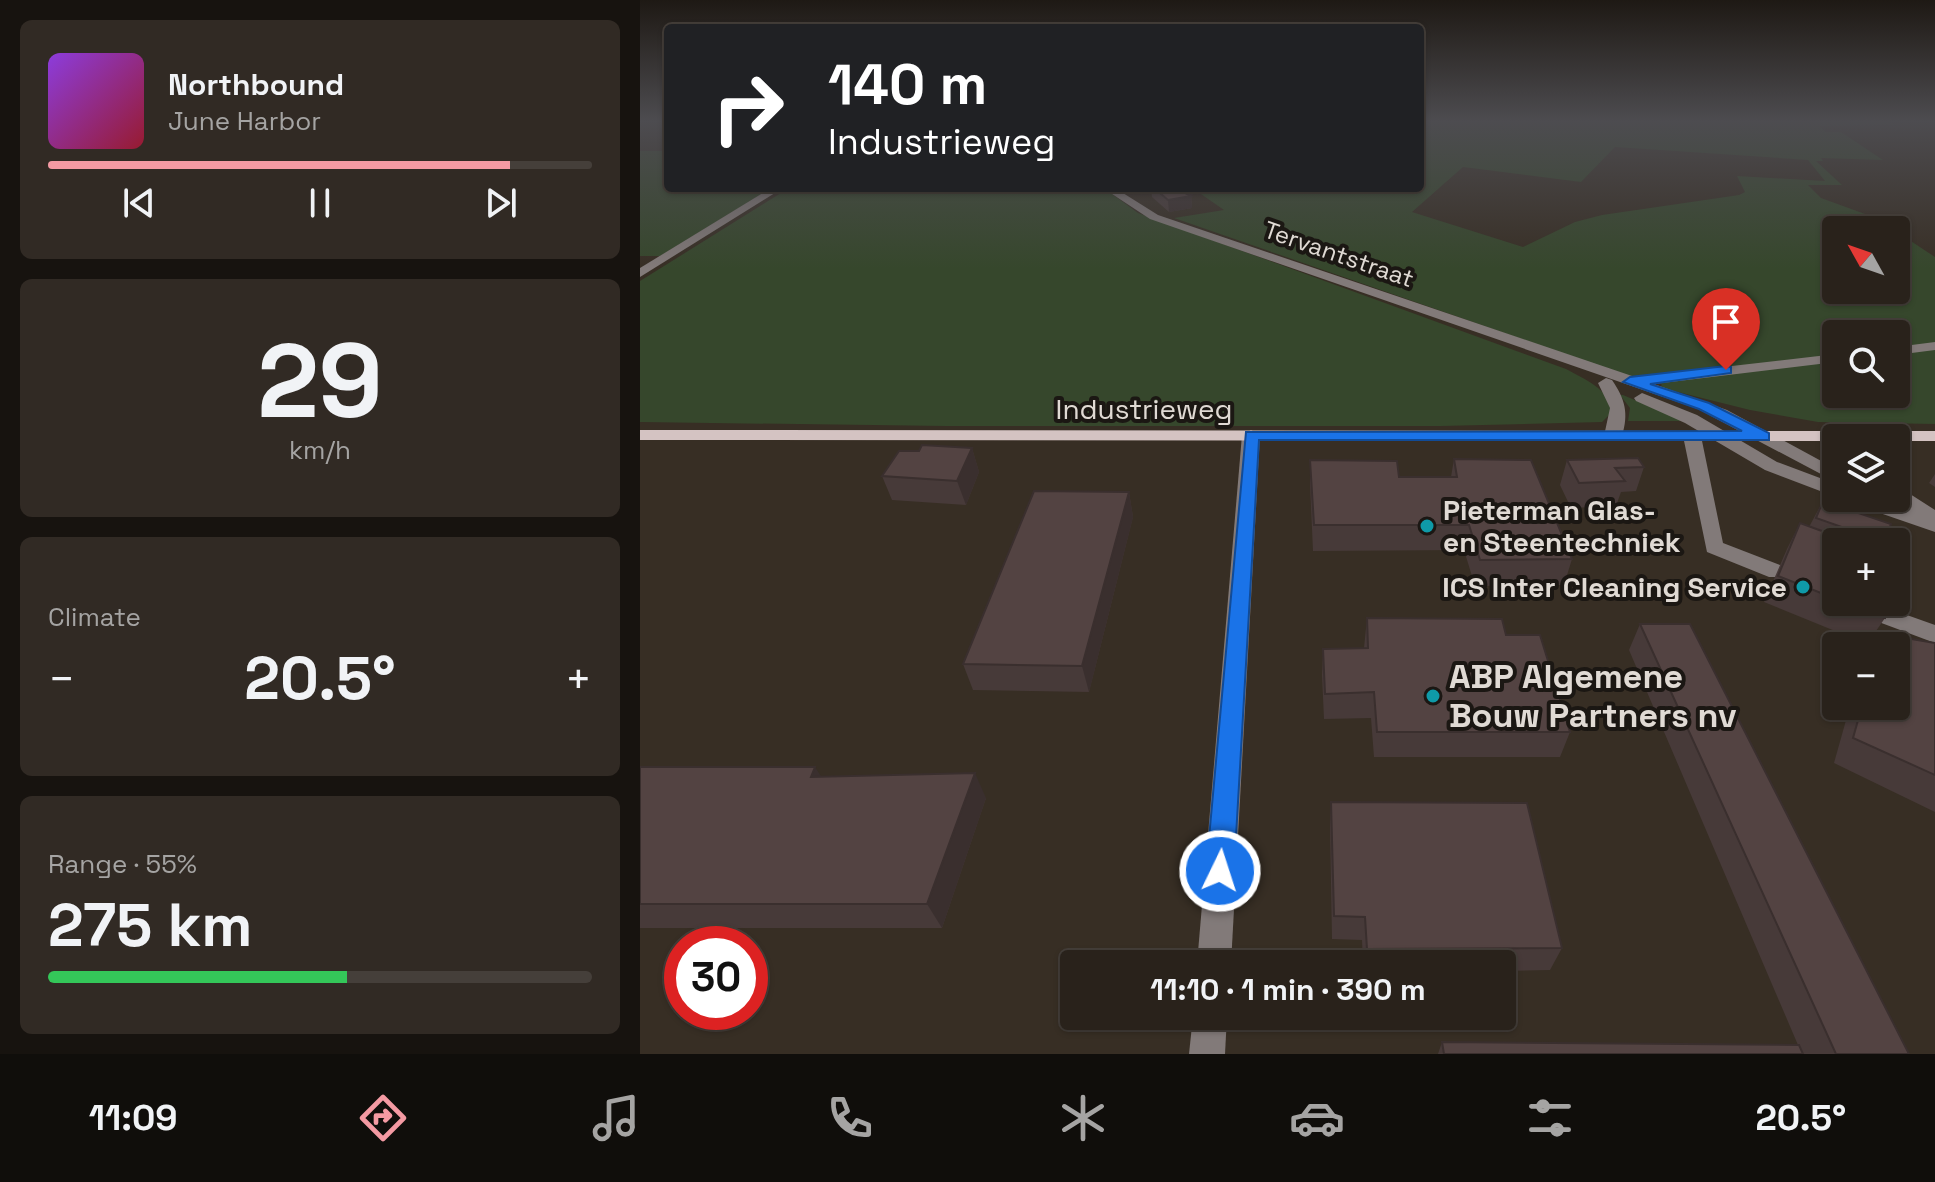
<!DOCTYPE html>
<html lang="en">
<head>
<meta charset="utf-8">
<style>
	:root { --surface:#29221b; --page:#312a24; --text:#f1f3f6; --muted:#a5a4a3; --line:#453f3a; --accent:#f49aa3 }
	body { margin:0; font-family:"Space Grotesk",sans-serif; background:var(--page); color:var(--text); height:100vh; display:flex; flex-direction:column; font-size:30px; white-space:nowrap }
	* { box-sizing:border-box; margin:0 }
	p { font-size:26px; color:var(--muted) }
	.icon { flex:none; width:44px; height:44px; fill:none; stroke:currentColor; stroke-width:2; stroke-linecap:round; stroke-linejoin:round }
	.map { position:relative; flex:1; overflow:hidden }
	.sheet { display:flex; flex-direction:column; gap:20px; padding:20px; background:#17130f; width:640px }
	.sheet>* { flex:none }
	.top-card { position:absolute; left:24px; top:24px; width:760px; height:168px; border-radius:8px; box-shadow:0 2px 6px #0004,0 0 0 2px var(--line); background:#202124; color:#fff; overflow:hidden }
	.needle { width:52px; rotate:310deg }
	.tools { position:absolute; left:1182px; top:216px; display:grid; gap:16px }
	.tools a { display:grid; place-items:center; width:88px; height:88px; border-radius:8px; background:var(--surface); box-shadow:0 2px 6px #0004,0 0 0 2px var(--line); font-size:40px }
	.speed { position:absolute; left:24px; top:926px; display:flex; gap:16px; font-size:40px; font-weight:700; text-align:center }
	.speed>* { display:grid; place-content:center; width:104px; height:104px; border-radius:50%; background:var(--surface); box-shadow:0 2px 6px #0004,0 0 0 2px var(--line); line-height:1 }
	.speed .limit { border:12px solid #d22; background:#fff; color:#111 }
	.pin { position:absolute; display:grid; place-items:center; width:68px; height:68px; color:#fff; margin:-82px -34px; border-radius:50% 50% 50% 0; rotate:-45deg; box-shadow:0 0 8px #0007 }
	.pin .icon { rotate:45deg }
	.me { position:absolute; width:88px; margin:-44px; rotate:4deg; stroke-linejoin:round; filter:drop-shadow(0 0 6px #0008) }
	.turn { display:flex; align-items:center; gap:28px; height:168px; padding:0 32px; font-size:36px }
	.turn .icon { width:104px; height:104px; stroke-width:2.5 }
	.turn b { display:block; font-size:56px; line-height:68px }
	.big { font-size:60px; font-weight:700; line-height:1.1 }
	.sheet .tile { flex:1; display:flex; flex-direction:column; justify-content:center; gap:12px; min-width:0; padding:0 28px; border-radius:12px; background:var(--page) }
	.sheet .dial { align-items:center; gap:0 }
	.dial b { font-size:104px; line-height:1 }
	.song { display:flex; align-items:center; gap:24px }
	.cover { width:96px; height:96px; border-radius:12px; background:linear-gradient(135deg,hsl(270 70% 55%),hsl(350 70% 35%)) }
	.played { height:8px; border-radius:4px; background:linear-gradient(90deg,var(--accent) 85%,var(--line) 85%) }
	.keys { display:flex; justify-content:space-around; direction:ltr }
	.heat { display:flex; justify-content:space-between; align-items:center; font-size:44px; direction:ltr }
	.charge { height:12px; border-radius:6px; background:linear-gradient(90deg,#34c759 55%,var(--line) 0) }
	.trip { position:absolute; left:420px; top:950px; width:456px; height:80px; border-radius:8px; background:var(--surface); box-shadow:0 2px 6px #0004,0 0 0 2px var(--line); font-weight:700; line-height:80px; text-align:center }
	.menu { display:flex; height:128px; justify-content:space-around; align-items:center; background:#100e0b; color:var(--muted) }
	.menu .icon { width:56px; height:56px }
	.menu .selected { color:var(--accent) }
	.menu b { font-size:36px; color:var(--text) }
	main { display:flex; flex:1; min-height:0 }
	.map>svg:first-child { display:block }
</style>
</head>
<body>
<main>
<section class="sheet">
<div class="tile">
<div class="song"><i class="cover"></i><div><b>Northbound</b><p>June Harbor</p></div></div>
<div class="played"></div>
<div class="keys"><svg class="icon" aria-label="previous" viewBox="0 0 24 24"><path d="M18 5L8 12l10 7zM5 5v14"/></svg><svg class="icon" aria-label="pause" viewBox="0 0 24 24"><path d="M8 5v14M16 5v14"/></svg><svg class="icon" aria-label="next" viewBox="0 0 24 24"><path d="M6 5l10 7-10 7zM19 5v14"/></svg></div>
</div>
<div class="tile dial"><b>29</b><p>km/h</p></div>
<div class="tile"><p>Climate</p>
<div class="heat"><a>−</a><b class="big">20.5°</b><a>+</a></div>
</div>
<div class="tile"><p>Range · 55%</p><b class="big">275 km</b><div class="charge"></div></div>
</section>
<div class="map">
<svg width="1295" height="1054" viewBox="0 0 1295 1054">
	<rect width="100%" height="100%" fill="#372e24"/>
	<g fill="#36472c" fill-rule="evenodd">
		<path d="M780,121H1247L1257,125L1179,126L1186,132H1201L1243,160L1181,158L1183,161H1176L1202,185H1168L1181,198L1236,218L1295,257V424L1178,422L1110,410L1022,388L1021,383L1073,376L1065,370L991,377L534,218L584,210L558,192L546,194L538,188H780ZM975,147L1168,160L1185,181L1097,176L1105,192L1099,195L962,215L935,222L883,247L772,212L823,167L941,182ZM1196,230H1256V290H1196ZM1196,334H1256V394H1196Z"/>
		<path d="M0,151H28V188H132L20,256H0Z"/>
		<path d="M149,188H464L498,213L926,369C944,379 972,390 971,413L962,422L801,426H305L0,422V281Z"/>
		<path d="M980,395H983L1044,421H988L990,408Z"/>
	</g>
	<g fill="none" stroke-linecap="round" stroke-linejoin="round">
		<g fill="#827a79" fill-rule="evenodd">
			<path d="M131,188H143L0,277V268Z"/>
			<path d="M463,188H475L518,215L995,377L1196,354V362L1014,384L1087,410L1196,469V482L1058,409L510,219Z"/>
			<path d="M1295,342V350L1256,355V347Z"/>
			<path d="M966,378L972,380C985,399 989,413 982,436L973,441L964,436L970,408L958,383Z"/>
			<path d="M1002,393L1057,415L1137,462L1196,484V497L1125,470L1045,423L996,401L994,398Z"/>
			<path d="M611,430L620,435L591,964H557L602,435Z"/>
			<path d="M1052,431L1061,436L1083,543L1145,567L1148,572L1145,577H1129L1067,552L1043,436Z"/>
			<path d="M1256,485L1295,510V532L1208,502L1205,498H1234L1269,510L1253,498H1256Z"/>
			<path d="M1236,604L1295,625V643L1228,618L1225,612L1228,606Z"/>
			<path d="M553,1016H587L585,1054H549Z"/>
		</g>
		<path fill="#d4c3c2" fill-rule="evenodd" d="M0,430L1295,431V441H1256V438H1196V441L0,440Z"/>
	</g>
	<g fill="#473a39">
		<path d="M511,188H536L551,194L552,208L529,212L512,197Z"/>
		<path d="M332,448L339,472L326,505L252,500L242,476L279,451Z"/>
		<path d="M814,459L932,559L924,585L835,586L824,550L673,551L670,484V460L759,477H811Z"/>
		<path d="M927,460L1004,467L996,491L981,492L976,506L931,508L920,485Z"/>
		<path d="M1295,474V487L1289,483Z"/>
		<path d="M489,492L493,517L449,692L333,690L323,664Z"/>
		<path d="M1183,501L1244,542H1196V602H1249L1245,618L1227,644L1124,602L1147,549L1160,523L1169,527Z"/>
		<path d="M727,618L866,635L930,732L920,757H734L731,718L684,719L682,675L683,649L724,648Z"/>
		<path d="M1000,624L1269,1054H798L802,1042L1158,1045L989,650Z"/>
		<path d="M1242,634L1295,643V812L1194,763L1210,706H1256V646H1233Z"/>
		<path d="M0,767L181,777L346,798L302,928H0Z"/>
		<path d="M691,802L922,948L910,970L862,971V964H723L722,940L692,939L690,827Z"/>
	</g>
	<g fill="#3a2f2e">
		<path d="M551,194L552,208L529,212L528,200Z"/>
		<path d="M332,448L339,472L326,505L317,481Z"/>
		<path d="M489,492L493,517L449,692L442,666Z"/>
		<path d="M175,767L192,793L171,777Z"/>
		<path d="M335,773L346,798L302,928L287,904Z"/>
	</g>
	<g fill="#534342" stroke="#3a2f2e" stroke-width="2">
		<path d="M514,188H536L551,196L528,200Z"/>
		<path d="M545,189L551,194H548L539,190Z"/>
		<path d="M282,445L332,448L317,481L242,476L259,451H279Z"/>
		<path d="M998,458L1004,467L975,468L985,481L939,483L927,460Z"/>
		<path d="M814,459L891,460L932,559L840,560L829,525H674L670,460L757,461L759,477H817Z"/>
		<path d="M394,491L489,492L442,666L323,664Z"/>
		<path d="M1183,501L1251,524L1244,542L1176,518Z"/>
		<path d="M1160,523L1212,542H1196V599L1138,576Z"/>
		<path d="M1256,558L1261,560L1256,576Z"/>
		<path d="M1203,602H1249L1245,618Z"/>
		<path d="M727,618L862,619L866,635H900L930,732H737L734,692L685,694L683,649L728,648Z"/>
		<path d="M1000,624H1050L1269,1054H1196Z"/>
		<path d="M1242,634L1295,643V775L1213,738L1222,706H1256V646H1238Z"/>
		<path d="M0,767H175L171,777L335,773L287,904H0Z"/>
		<path d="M691,802L887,803L922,948L727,949L725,917L694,916Z"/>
		<path d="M802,1042L1159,1045L1163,1054H804Z"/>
	</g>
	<linearGradient id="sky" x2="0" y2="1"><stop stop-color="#1e1914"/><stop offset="0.45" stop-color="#4d4c50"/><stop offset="1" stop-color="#4d4c50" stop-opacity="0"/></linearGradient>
	<rect width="1295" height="269" fill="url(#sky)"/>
	<path fill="#1a73e8" stroke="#114b97" stroke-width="2" d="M1086,366L1091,367V373L1010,384L1069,403L1129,433V440H619L594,871L590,880L580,884L570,880L566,871L606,432L1102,431L1059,409L983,382L990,377Z"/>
	<g fill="#0f9aa8" stroke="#1b1713" stroke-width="3">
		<circle cx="787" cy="526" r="8"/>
		<circle cx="1163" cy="587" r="8"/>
		<circle cx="793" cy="696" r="8"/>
	</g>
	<g text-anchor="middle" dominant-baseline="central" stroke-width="8" stroke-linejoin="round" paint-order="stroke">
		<g font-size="24" fill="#e0dad4" stroke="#1b1713">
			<text transform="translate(699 254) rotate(19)">Tervantstraat</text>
		</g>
		<g font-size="28" fill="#e0dad4" stroke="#1b1713">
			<text x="504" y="409">Industrieweg</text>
		</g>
		<g font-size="28" font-weight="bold" fill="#e0dad4" stroke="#1b1713" text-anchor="start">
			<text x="803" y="510">Pieterman Glas-<tspan x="803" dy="32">en Steentechniek</tspan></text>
			<text x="1147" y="587" text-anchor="end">ICS Inter Cleaning Service</text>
		</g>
		<g font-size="34" font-weight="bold" fill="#e0dad4" stroke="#1b1713" text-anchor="start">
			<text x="809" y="676">ABP Algemene<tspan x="809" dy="39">Bouw Partners nv</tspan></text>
		</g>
	</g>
</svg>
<div class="tools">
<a><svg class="needle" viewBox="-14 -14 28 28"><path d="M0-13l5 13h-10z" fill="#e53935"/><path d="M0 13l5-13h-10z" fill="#a5a4a3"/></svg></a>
<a><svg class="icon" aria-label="search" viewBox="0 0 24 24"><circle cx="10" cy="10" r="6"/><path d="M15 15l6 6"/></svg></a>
<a><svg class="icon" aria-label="layers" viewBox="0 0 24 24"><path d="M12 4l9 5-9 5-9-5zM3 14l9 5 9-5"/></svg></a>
<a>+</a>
<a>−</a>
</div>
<div class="speed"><div class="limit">30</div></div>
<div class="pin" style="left:1086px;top:370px;background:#d93025"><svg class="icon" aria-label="arrive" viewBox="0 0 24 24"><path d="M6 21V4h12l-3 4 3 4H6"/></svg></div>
<svg class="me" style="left:580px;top:871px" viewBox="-20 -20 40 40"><circle r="17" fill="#1a73e8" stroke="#fff" stroke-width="3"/><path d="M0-11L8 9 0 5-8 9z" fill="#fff"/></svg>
<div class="trip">11:10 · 1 min · 390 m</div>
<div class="top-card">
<div class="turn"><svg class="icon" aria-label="right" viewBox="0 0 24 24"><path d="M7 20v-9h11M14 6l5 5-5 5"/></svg><div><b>140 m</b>Industrieweg</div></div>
</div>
</div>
</main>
<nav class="menu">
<b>11:09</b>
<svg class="icon selected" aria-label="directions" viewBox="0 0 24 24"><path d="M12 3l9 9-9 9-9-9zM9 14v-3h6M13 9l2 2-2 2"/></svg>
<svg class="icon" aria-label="music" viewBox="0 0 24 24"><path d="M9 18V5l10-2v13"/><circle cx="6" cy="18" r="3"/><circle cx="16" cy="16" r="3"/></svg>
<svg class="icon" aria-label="phone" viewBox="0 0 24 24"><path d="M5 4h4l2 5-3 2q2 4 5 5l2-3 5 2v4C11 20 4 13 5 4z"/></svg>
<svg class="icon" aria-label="climate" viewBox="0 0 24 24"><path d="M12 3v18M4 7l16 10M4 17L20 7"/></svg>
<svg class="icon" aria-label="car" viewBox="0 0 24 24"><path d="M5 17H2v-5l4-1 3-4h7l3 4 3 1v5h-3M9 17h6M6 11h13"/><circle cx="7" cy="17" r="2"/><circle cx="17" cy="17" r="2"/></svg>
<svg class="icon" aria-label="filters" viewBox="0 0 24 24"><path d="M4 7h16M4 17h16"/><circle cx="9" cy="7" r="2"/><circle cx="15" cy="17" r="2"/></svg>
<b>20.5°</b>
</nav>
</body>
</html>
